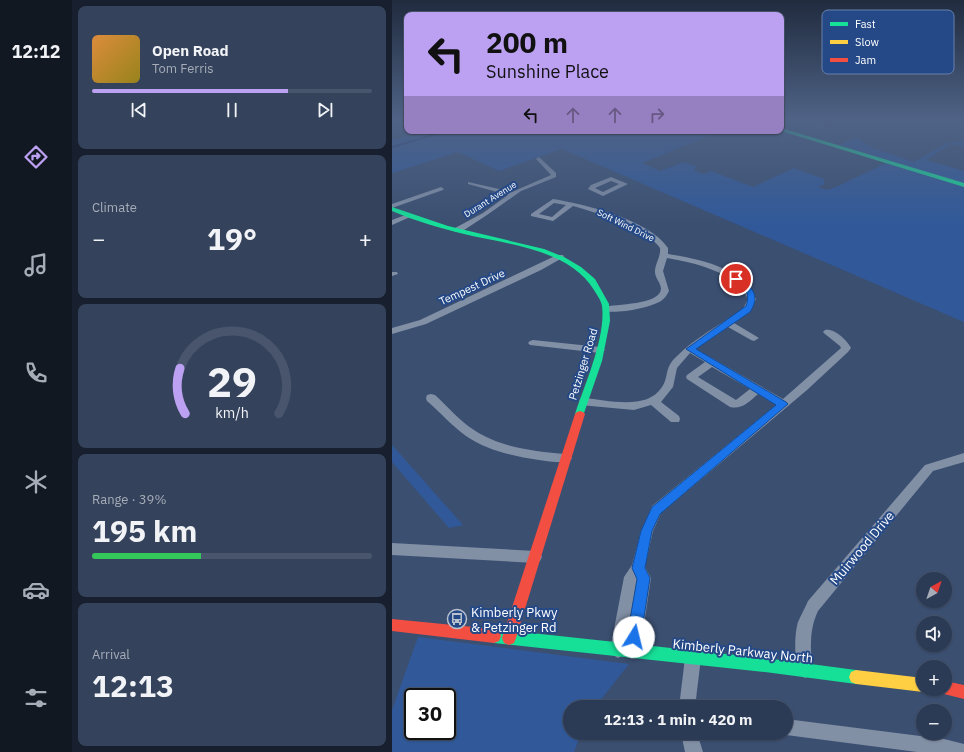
<!DOCTYPE html>
<html lang="en">
<head>
<meta charset="utf-8">
<style>
	:root { --surface:#2c3b55; --page:#34425b; --text:#f1f3f6; --muted:#a6adb9; --line:#48556c; --accent:#bca0f2 }
	body { margin:0; font-family:"IBM Plex Sans",sans-serif; background:var(--page); color:var(--text); height:100vh; display:flex; flex-direction:column; font-size:15px; white-space:nowrap }
	* { box-sizing:border-box; margin:0 }
	p { font-size:13px; color:var(--muted) }
	.icon { flex:none; width:22px; height:22px; fill:none; stroke:currentColor; stroke-width:2; stroke-linecap:round; stroke-linejoin:round }
	.map { position:relative; flex:1; overflow:hidden }
	.side { display:flex; flex-direction:column; gap:6px; padding:6px; background:#18202f; width:320px }
	.side>* { flex:none }
	.guide { position:absolute; left:12px; top:12px; width:380px; height:122px; border-radius:8px; box-shadow:0 1px 3px #0004,0 0 0 1px var(--line); background:#bca0f2; color:#111; overflow:hidden }
	.needle { width:26px; rotate:40deg }
	.tools { position:absolute; left:524px; top:572px; display:grid; gap:8px }
	.tools a { display:grid; place-items:center; width:36px; height:36px; border-radius:50%; background:var(--surface); box-shadow:0 1px 3px #0004,0 0 0 1px var(--line); font-size:20px }
	.speed { position:absolute; left:12px; top:688px; display:flex; gap:8px; font-size:20px; font-weight:700; text-align:center }
	.speed>* { display:grid; place-content:center; width:52px; height:52px; border-radius:50%; background:var(--surface); box-shadow:0 1px 3px #0004,0 0 0 1px var(--line); line-height:1 }
	.speed .limit { border:2px solid #111; border-radius:6px; background:#fff; color:#111 }
	.pin { position:absolute; display:grid; place-items:center; width:34px; height:34px; color:#fff; margin:-17px; border:2px solid #fff; border-radius:50%; box-shadow:0 1px 4px #0007 }
	.me { position:absolute; width:44px; margin:-22px; rotate:9deg; stroke-linejoin:round; filter:drop-shadow(0 0 3px #0008) }
	.turn { display:flex; align-items:center; gap:14px; height:84px; padding:0 16px; font-size:18px }
	.turn .icon { width:52px; height:52px; stroke-width:2.5 }
	.turn b { display:block; font-size:28px; line-height:34px }
	.lanes { display:flex; align-items:center; height:38px; padding:0 16px; background:#0003; justify-content:center; gap:20px; direction:ltr }
	.lanes .off { opacity:.35 }
	.big { font-size:30px; font-weight:700; line-height:1.1 }
	.side .card { flex:1; display:flex; flex-direction:column; justify-content:center; gap:6px; min-width:0; padding:0 14px; border-radius:8px; background:var(--page) }
	.side .dial { align-items:center; gap:0 }
	.dial svg { height:104px; overflow:visible; fill:none; stroke:var(--line); stroke-width:7; stroke-linecap:round; text-anchor:middle }
	.dial text { fill:var(--text); stroke:none }
	.song { display:flex; align-items:center; gap:12px }
	.cover { width:48px; height:48px; border-radius:6px; background:linear-gradient(135deg,hsl(30 70% 55%),hsl(50 70% 35%)) }
	.played { height:4px; border-radius:2px; background:linear-gradient(90deg,var(--accent) 70%,var(--line) 70%) }
	.keys { display:flex; justify-content:space-around; direction:ltr }
	.heat { display:flex; justify-content:space-between; align-items:center; font-size:22px; direction:ltr }
	.charge { height:6px; border-radius:3px; background:linear-gradient(90deg,#34c759 39%,var(--line) 0) }
	.trip { position:absolute; left:171px; top:700px; width:230px; height:40px; border-radius:20px; background:var(--surface); box-shadow:0 1px 3px #0004,0 0 0 1px var(--line); font-weight:700; line-height:40px; text-align:center }
	main { display:flex; flex:1; min-height:0 }
	.tab-bar { display:flex; flex-direction:column; width:72px; justify-content:space-around; align-items:center; background:#121822; color:var(--muted) }
	.tab-bar .icon { width:28px; height:28px }
	.tab-bar .selected { color:var(--accent) }
	.tab-bar b { font-size:18px; color:var(--text) }
	.map>svg:first-child { display:block }
</style>
</head>
<body>
<main>
<nav class="tab-bar">
<b>12:12</b>
<svg class="icon selected" aria-label="directions" viewBox="0 0 24 24"><path d="M12 3l9 9-9 9-9-9zM9 14v-3h6M13 9l2 2-2 2"/></svg>
<svg class="icon" aria-label="music" viewBox="0 0 24 24"><path d="M9 18V5l10-2v13"/><circle cx="6" cy="18" r="3"/><circle cx="16" cy="16" r="3"/></svg>
<svg class="icon" aria-label="phone" viewBox="0 0 24 24"><path d="M5 4h4l2 5-3 2q2 4 5 5l2-3 5 2v4C11 20 4 13 5 4z"/></svg>
<svg class="icon" aria-label="climate" viewBox="0 0 24 24"><path d="M12 3v18M4 7l16 10M4 17L20 7"/></svg>
<svg class="icon" aria-label="car" viewBox="0 0 24 24"><path d="M5 17H2v-5l4-1 3-4h7l3 4 3 1v5h-3M9 17h6M6 11h13"/><circle cx="7" cy="17" r="2"/><circle cx="17" cy="17" r="2"/></svg>
<svg class="icon" aria-label="filters" viewBox="0 0 24 24"><path d="M4 7h16M4 17h16"/><circle cx="9" cy="7" r="2"/><circle cx="15" cy="17" r="2"/></svg>
</nav>
<section class="side">
<div class="card">
<div class="song"><i class="cover"></i><div><b>Open Road</b><p>Tom Ferris</p></div></div>
<div class="played"></div>
<div class="keys"><svg class="icon" aria-label="previous" viewBox="0 0 24 24"><path d="M18 5L8 12l10 7zM5 5v14"/></svg><svg class="icon" aria-label="pause" viewBox="0 0 24 24"><path d="M8 5v14M16 5v14"/></svg><svg class="icon" aria-label="next" viewBox="0 0 24 24"><path d="M6 5l10 7-10 7zM19 5v14"/></svg></div>
</div>
<div class="card"><p>Climate</p>
<div class="heat"><a>−</a><b class="big">19°</b><a>+</a></div>
</div>
<div class="card dial"><svg viewBox="0 0 100 80">
<path d="M14 69A42 42 0 1 1 86 69"/>
<path d="M14 69A42 42 0 0 1 10 34" stroke="#bca0f2"/>
<text x="50" y="56" font-size="32" font-weight="700">29</text>
<text x="50" y="72" font-size="11">km/h</text>
</svg></div>
<div class="card"><p>Range · 39%</p><b class="big">195 km</b><div class="charge"></div></div>
<div class="card"><p>Arrival</p><b class="big">12:13</b></div>
</section>
<div class="map">
<svg width="572" height="752" viewBox="0 0 572 752">
	<rect width="100%" height="100%" fill="#3b4f71"/>
	<g fill="#315999" fill-rule="evenodd">
		<path d="M40,131H329L250,163L268,171L292,162L305,167L301,170L312,174L319,171L361,187L402,168L432,179V184L426,187L435,190L444,187L494,163L572,187V322L170,149L107,171L66,152L0,173V140Z"/>
		<path d="M464,137L481,148L522,162L555,143L572,141V147L559,144L534,160L572,171V184L448,145Z"/>
		<path d="M0,445L71,525L57,528L0,462Z"/>
		<path d="M26,637L237,664L203,707H178V733H189L182,752H0V710ZM21,697H55V731H21Z"/>
	</g>
	<g fill="none" stroke-linecap="round" stroke-linejoin="round">
		<path stroke="#1d3868" stroke-width="1.5" d="M0,147L55,131"/>
		<g fill="#8290a6" fill-rule="evenodd">
			<path d="M147,157L164,173V177L129,191L95,215L69,232H63V228L91,213L116,195L76,184V182L120,192L159,175L144,159Z"/>
			<path d="M219,177L236,184L211,196L196,189L199,185ZM219,181L227,184L211,192L203,188Z"/>
			<path d="M49,187L52,189L51,190L0,208V204Z"/>
			<path d="M161,199C192,204 258,220 276,248V254C307,259 350,267 364,299L358,312L342,323L367,338L362,341L359,340L336,327L304,349L391,399L449,348L448,346L433,334L431,332L433,330C442,328 455,340 459,348L456,352L415,390L269,513L261,531L253,567L259,578L248,651L245,656L240,659L235,656L233,652L231,655L226,658L221,655L218,650L232,577L240,565L249,531L260,506L384,405L366,394C358,401 350,410 338,407L295,379L294,377L295,375L313,362L298,353L285,368L281,387L269,402L287,416L288,419L287,422H279L259,405L242,410L188,405L187,402L188,399L192,398C215,400 255,411 270,387C277,377 272,368 284,357C303,338 329,324 351,309L356,299C343,271 302,263 275,258L271,271L277,291C275,295 273,298 269,301C258,308 225,314 212,311L211,309L212,307C223,304 268,305 269,289C269,283 263,278 263,272C263,263 269,257 268,248C256,229 203,212 181,206L161,221L139,216V214ZM162,203L174,205L160,217L147,214ZM320,367L358,389L344,400L306,377Z"/>
			<path d="M16,214L19,216L18,217L0,225V220Z"/>
			<path d="M165,255H171L172,257L149,270L34,324L0,334V328L28,320Z"/>
			<path d="M0,272H5L6,274L0,276Z"/>
			<path d="M141,340L208,347L213,350L208,353L138,345L136,343L138,341Z"/>
			<path d="M39,394L43,395C56,407 68,421 82,430C109,448 142,451 174,454L178,455L180,458L178,461C169,464 157,461 147,460C122,456 96,451 74,436C60,426 48,412 35,401L34,398L35,395Z"/>
			<path d="M572,453V462L541,471L426,611C421,622 419,632 419,644C418,655 423,666 418,675L413,678L408,675C402,663 402,635 406,622C409,615 413,608 416,601L533,465Z"/>
			<path d="M0,543L143,551L148,553L150,557L148,561L143,563L0,555Z"/>
			<path d="M301,650L306,653L309,658L303,707H287L293,658L296,653Z"/>
			<path d="M394,719L552,739L572,744V752H525L394,735L388,733H394Z"/>
			<path d="M289,733H305L311,752H293Z"/>
		</g>
		<g fill="#16e098" fill-rule="evenodd">
			<path d="M389,128L572,183V187L389,131Z"/>
			<path d="M0,207L56,226L152,249L172,257L189,267L203,279L217,304L218,321L210,361L191,416H185L183,414C193,384 214,337 210,306C209,300 205,295 202,290C177,249 114,244 72,234C48,228 23,221 0,211Z"/>
			<path d="M102,629L373,658L464,670L469,672L471,677L469,682L464,684L373,672L102,643L97,641L95,636L97,631Z"/>
		</g>
		<path fill="#ffcf43" fill-rule="evenodd" d="M464,670L531,678V689H536L531,692L464,684L459,682L457,677L459,672Z"/>
		<g fill="#f24e42" fill-rule="evenodd">
			<path d="M188,411L191,412L193,414L124,638L122,643L117,645L112,643L110,638L183,414L185,412Z"/>
			<path d="M0,619L102,629L107,631L109,636L107,641L102,643L0,631Z"/>
			<path d="M553,681L572,685V699L548,693L546,689H553Z"/>
		</g>
		<path stroke="#8290a5" stroke-width="1.5" stroke-dasharray="4 1.5" stroke-linecap="butt" d="M401,123L408,120"/>
	</g>
	<path fill="#49576e" d="M406,120H455L432,130L405,122Z"/>
	<path fill="#3c475a" d="M434,120H455L432,130Z"/>
	<linearGradient id="sky" x2="0" y2="1"><stop stop-color="#202b3e"/><stop offset="0.53" stop-color="#4f6386"/><stop offset="1" stop-color="#4f6386" stop-opacity="0"/></linearGradient>
	<rect width="572" height="225" fill="url(#sky)"/>
	<path fill="#1a73e8" stroke="#114b97" d="M341,277C346,277 348,279 352,282C364,290 366,300 358,312L304,349L394,402L396,404L268,514L260,531L253,568L258,578L249,637L247,641L242,643L237,641L235,637L245,579L240,568L249,531L260,507L384,405L294,349L354,306C359,291 352,289 341,281Z"/>
	<defs>
		<symbol id="bus-ring" viewBox="-11 -11 22 22"><circle r="9.5" fill="#254987" stroke="#bac1cd" stroke-width="1.5"/><path d="M-5-6H5V4H4V6H2V4H-2V6H-4V4H-5ZM-3.5-4V0h7V-4ZM-3.5 1.2v1.5H-2V1.2ZM2 1.2v1.5H3.5V1.2Z" fill="#bac1cd"/></symbol>
	</defs>
	<g fill-rule="evenodd">
		<use href="#bus-ring" x="54" y="608" width="22" height="22"/>
	</g>
	<g text-anchor="middle" dominant-baseline="central" stroke-width="4" stroke-linejoin="round" paint-order="stroke">
		<g font-size="9" fill="#fff" stroke="#254987">
			<text transform="translate(98 199) rotate(-32)">Durant Avenue</text>
			<text transform="translate(234 225) rotate(26)">Soft Wind Drive</text>
		</g>
		<g font-size="11" fill="#fff" stroke="#254987">
			<text transform="translate(80 287) rotate(-25)">Tempest Drive</text>
			<text transform="translate(191 364) rotate(-73)">Petzinger Road</text>
		</g>
		<g font-size="13" fill="#fff" stroke="#254987">
			<text transform="translate(470 548) rotate(-50)">Muirwood Drive</text>
			<text transform="translate(351 651) rotate(6)">Kimberly Parkway North</text>
		</g>
		<g font-size="13" fill="#fff" stroke="#254987" text-anchor="start">
			<text x="79" y="612">Kimberly Pkwy<tspan x="79" dy="15">&amp; Petzinger Rd</tspan></text>
		</g>
	</g>
	<rect x="430" y="10" width="132" height="64" rx="6" fill="#254987" stroke="#6680ab" stroke-width="1"/>
	<rect x="438" y="22" width="18" height="4" fill="#16e098"/>
	<rect x="438" y="40" width="18" height="4" fill="#ffcf43"/>
	<rect x="438" y="58" width="18" height="4" fill="#f24e42"/>
	<g font-size="11" fill="#fff">
		<text x="463" y="28">Fast</text>
		<text x="463" y="46">Slow</text>
		<text x="463" y="64">Jam</text>
	</g>
</svg>
<div class="tools">
<a><svg class="needle" viewBox="-14 -14 28 28"><path d="M0-13l5 13h-10z" fill="#e53935"/><path d="M0 13l5-13h-10z" fill="#a6adb9"/></svg></a>
<a><svg class="icon" aria-label="sound" viewBox="0 0 24 24"><path d="M4 9h4l5-4v14l-5-4H4zM17 9q2 3 0 6"/></svg></a>
<a>+</a>
<a>−</a>
</div>
<div class="speed"><div class="limit">30</div></div>
<div class="pin" style="left:344px;top:279px;background:#d93025"><svg class="icon" aria-label="arrive" viewBox="0 0 24 24"><path d="M6 21V4h12l-3 4 3 4H6"/></svg></div>
<svg class="me" style="left:242px;top:637px" viewBox="-20 -20 40 40"><circle r="19" fill="#fff"/><path d="M0-13L10 11 0 6-10 11z" fill="#1a73e8"/></svg>
<div class="trip">12:13 · 1 min · 420 m</div>
<div class="guide">
<div class="turn"><svg class="icon" aria-label="left" viewBox="0 0 24 24"><path d="M17 20v-9H6M10 6l-5 5 5 5"/></svg><div><b>200 m</b>Sunshine Place</div></div>
<div class="lanes"><svg class="icon" aria-label="left" viewBox="0 0 24 24"><path d="M17 20v-9H6M10 6l-5 5 5 5"/></svg><svg class="icon off" aria-label="ahead" viewBox="0 0 24 24"><path d="M12 20V5M6 11l6-6 6 6"/></svg><svg class="icon off" aria-label="ahead" viewBox="0 0 24 24"><path d="M12 20V5M6 11l6-6 6 6"/></svg><svg class="icon off" aria-label="right" viewBox="0 0 24 24"><path d="M7 20v-9h11M14 6l5 5-5 5"/></svg></div>
</div>
</div>
</main>
</body>
</html>
